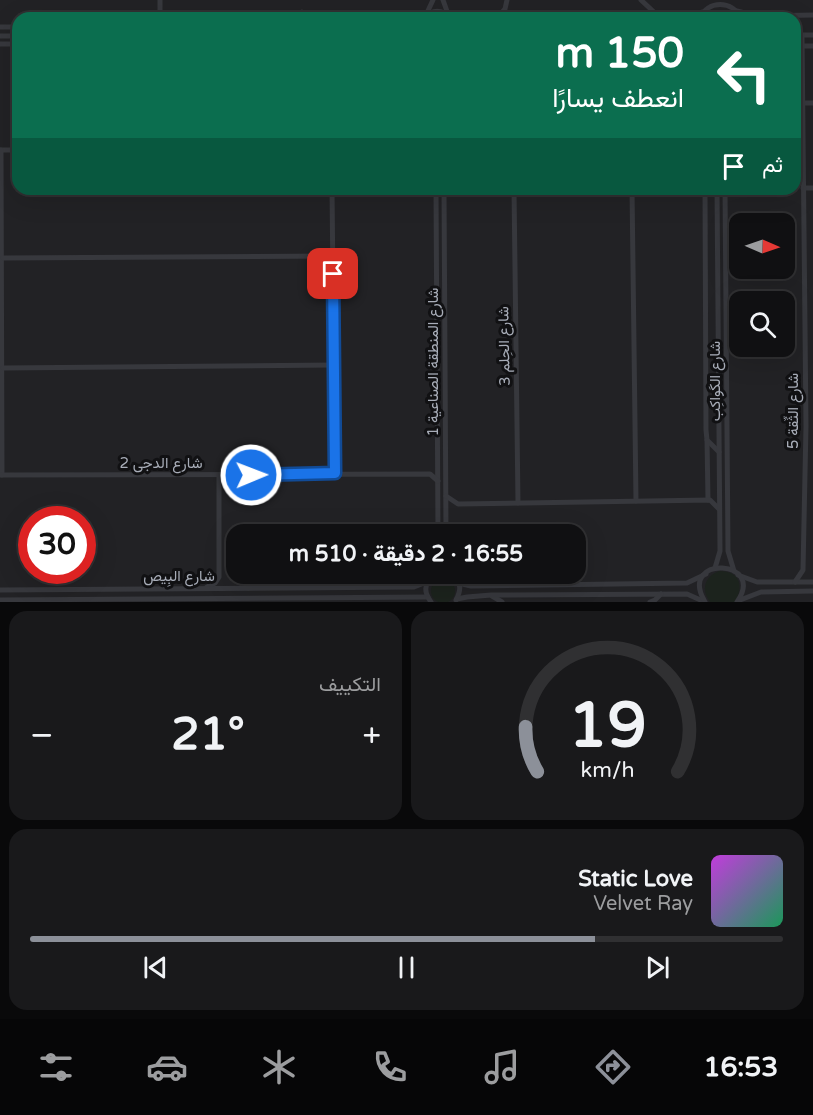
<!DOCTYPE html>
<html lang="ar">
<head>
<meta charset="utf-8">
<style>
	:root { --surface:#101012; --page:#19191b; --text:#f1f3f6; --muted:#9c9d9f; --line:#303032; --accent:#8c9099 }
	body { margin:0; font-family:"Varela Round",Vazirmatn,sans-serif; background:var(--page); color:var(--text); direction:rtl; height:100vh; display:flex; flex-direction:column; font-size:22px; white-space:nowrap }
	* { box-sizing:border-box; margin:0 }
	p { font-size:20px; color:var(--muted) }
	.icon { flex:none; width:33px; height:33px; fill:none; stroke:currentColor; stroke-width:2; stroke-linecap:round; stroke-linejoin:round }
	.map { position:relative; height:602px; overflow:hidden; direction:ltr }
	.panel { display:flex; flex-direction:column; gap:9px; padding:9px; background:#09090a; flex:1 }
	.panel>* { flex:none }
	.banner { position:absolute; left:12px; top:12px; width:789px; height:183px; border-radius:18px; box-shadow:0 6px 24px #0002,0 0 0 2px var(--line); direction:rtl; background:#0b6e4f; color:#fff; overflow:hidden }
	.needle { width:39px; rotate:92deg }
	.controls { position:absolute; left:729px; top:213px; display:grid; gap:12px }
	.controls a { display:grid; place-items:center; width:66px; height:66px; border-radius:12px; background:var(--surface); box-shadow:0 6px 24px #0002,0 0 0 2px var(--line); font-size:30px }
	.speed { position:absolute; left:18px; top:506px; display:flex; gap:12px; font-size:30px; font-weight:700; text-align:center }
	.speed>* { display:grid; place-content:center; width:78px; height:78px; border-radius:50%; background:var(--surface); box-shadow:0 6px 24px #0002,0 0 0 2px var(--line); line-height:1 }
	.speed .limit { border:9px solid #d22; background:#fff; color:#111 }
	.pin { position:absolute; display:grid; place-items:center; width:51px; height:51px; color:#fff; margin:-26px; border-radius:12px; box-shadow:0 3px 9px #0006 }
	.me { position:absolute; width:66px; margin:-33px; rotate:89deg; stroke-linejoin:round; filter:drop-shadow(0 0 4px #0008) }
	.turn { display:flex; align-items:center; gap:21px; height:126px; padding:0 18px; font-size:27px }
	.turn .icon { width:78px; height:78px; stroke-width:2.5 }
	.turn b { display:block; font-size:42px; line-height:51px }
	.then { display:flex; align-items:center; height:57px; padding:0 18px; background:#0003; gap:12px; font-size:22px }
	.big { font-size:45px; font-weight:800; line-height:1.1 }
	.panel .tile { flex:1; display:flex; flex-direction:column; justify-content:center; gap:9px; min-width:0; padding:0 21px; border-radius:18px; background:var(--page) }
	.panel .dial { align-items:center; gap:0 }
	.dial svg { height:156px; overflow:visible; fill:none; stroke:var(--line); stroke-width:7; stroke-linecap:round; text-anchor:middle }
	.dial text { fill:var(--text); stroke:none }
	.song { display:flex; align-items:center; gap:18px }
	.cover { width:72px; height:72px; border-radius:9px; background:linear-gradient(135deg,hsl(290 70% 55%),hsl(150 70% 35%)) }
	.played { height:6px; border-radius:3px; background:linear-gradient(90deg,var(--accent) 75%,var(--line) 75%) }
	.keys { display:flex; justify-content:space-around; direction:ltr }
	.heat { display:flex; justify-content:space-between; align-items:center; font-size:33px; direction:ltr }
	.panel .tiles { flex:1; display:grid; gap:9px; grid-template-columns:1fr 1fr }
	.tile:last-child { grid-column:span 2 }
	.trip { position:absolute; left:226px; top:524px; width:360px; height:60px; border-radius:18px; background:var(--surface); box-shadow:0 6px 24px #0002,0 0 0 2px var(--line); font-weight:800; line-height:60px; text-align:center; direction:rtl }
	.tab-bar { display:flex; height:96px; justify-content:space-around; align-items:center; background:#060607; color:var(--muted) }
	.tab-bar .icon { width:42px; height:42px }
	.tab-bar .active { color:var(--accent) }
	.tab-bar b { font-size:27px; color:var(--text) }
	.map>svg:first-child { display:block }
</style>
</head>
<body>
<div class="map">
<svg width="813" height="602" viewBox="0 0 813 602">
	<rect width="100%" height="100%" fill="#161618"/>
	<path fill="#222225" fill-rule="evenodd" d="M0,0H813V602H0ZM18,18H795V189H18ZM740,224H784V268H740ZM740,302H784V346H740ZM32,519H82V570H32ZM237,534H576V573H237Z"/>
	<g fill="#1c231d">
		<path d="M719,571C740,571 744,586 735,602H710C701,590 704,577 719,571Z"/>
		<circle cx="443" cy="591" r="12"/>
	</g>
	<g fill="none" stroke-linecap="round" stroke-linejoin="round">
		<g stroke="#37383d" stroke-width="5">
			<path d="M443,0L448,14"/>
			<path d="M641,0L656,14L665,18"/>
			<path d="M737,11L757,16L813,15"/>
			<path d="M426,15L433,0"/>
			<path d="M158,18L160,13V0"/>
			<path d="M300,18L302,12L307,18"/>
			<path d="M424,18C432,9 442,9 451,18"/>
			<path d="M497,18L505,9L507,0"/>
			<path d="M690,18L702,12"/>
			<path d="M700,18C708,0 732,0 741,18"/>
			<path d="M0,27H18"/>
			<path d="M795,35H813"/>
			<path d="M0,36H18"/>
			<path d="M0,44H18"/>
			<path d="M802,46H813"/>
			<path d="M803,103H813"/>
			<path d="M0,150H18"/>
			<path d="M1,150L2,475"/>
			<path d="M803,188H813"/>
			<path d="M332,189L335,473"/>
			<path d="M436,189L438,534"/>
			<path d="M444,189L446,534"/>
			<path d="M514,189L518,503"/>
			<path d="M632,189L636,501"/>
			<path d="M705,189L706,430L707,440L719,452"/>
			<path d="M725,189L728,551L734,571"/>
			<path d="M3,258L333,256"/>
			<path d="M3,368L334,365"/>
			<path d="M707,440L708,500"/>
			<path d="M0,475L430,474L438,481"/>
			<path d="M446,496L458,504L710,500L719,509"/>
			<path d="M715,568L720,551L717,189"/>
			<path d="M738,575L757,582H813"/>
			<path d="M795,582L803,570L806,426L802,35"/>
			<path d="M458,583L471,586L687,583L706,574"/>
			<path d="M207,587L215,583L219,577V476"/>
			<path d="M248,588L257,578L269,575L377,574L386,577L394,586"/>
			<path d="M0,590L414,587L429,581"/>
			<path d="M492,596L502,602"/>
			<path d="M457,599L467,597L491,595L687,594L705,602"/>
			<path d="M0,600L428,597"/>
			<path d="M704,600C679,555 767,559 737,602"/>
			<path d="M740,600L761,592L813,591"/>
			<path d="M431,602C407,569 476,563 456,600"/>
			<path d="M650,602L655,600L661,594"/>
		</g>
	</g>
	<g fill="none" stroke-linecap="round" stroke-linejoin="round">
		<defs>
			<path id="route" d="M251,475L335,473L333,274"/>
		</defs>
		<use href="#route" stroke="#114b97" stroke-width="15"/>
		<use href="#route" stroke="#1a73e8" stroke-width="10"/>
	</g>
	<g text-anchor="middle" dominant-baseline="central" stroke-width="6" stroke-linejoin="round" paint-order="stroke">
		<g font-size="15" fill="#a8adb8" stroke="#111113">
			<text transform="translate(504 346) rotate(-91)">شارع الحِلم 3</text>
			<text transform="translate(433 362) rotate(-90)">شارع المنطقة الصناعية 1</text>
			<text transform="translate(715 381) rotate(-90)">شارع الكَواكِب</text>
			<text transform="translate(793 411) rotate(-90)">شارع الثِّقة 5</text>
			<text x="161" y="463">شارع الدجى 2</text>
			<text x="179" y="576">شارع البِيص</text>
		</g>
	</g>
</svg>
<div class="controls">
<a><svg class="needle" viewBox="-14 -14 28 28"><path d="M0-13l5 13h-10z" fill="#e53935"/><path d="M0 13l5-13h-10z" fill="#9c9d9f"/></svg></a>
<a><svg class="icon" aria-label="search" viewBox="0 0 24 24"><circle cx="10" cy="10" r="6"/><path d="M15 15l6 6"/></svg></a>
</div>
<div class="speed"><div class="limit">30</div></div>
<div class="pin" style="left:333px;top:274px;background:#d93025"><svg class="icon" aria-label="arrive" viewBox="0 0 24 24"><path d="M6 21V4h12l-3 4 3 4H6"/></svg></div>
<svg class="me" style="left:251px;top:475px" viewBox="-20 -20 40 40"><circle r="17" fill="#1a73e8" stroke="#fff" stroke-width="3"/><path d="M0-11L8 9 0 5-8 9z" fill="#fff"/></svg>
<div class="trip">16:55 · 2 دقيقة · 510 m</div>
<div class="banner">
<div class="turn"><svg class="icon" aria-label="left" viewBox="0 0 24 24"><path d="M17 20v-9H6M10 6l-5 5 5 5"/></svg><div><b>150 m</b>انعطف يسارًا</div></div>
<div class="then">ثم<svg class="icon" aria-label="arrive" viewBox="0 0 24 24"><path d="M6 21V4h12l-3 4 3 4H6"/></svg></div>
</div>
</div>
<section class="panel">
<div class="tiles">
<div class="tile dial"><svg viewBox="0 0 100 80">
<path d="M14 69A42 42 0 1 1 86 69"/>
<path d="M14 69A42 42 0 0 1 8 46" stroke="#8c9099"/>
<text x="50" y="56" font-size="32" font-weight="700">19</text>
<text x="50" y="72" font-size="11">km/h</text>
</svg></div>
<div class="tile"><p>التكييف</p>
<div class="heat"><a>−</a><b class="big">21°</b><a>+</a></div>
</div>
<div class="tile">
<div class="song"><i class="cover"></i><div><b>Static Love</b><p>Velvet Ray</p></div></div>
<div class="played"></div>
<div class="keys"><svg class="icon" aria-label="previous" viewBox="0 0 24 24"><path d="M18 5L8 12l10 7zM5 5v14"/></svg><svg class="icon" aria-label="pause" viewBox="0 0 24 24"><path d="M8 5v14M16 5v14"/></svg><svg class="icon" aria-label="next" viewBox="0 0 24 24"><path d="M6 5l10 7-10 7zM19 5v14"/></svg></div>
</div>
</div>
</section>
<nav class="tab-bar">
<b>16:53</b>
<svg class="icon active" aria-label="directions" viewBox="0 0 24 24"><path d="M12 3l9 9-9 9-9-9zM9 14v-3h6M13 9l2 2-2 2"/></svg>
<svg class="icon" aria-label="music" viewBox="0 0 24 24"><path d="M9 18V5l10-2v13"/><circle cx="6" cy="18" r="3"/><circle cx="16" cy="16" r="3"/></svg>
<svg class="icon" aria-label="phone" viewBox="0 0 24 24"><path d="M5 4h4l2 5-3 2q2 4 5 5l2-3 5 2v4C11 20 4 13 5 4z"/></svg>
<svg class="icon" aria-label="climate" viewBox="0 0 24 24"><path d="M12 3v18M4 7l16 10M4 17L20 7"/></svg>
<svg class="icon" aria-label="car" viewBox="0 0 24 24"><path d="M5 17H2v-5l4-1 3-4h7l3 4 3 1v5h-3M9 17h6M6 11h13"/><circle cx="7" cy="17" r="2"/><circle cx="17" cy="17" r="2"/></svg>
<svg class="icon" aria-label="filters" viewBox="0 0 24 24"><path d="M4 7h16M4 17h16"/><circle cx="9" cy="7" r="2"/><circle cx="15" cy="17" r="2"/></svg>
</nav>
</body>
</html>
